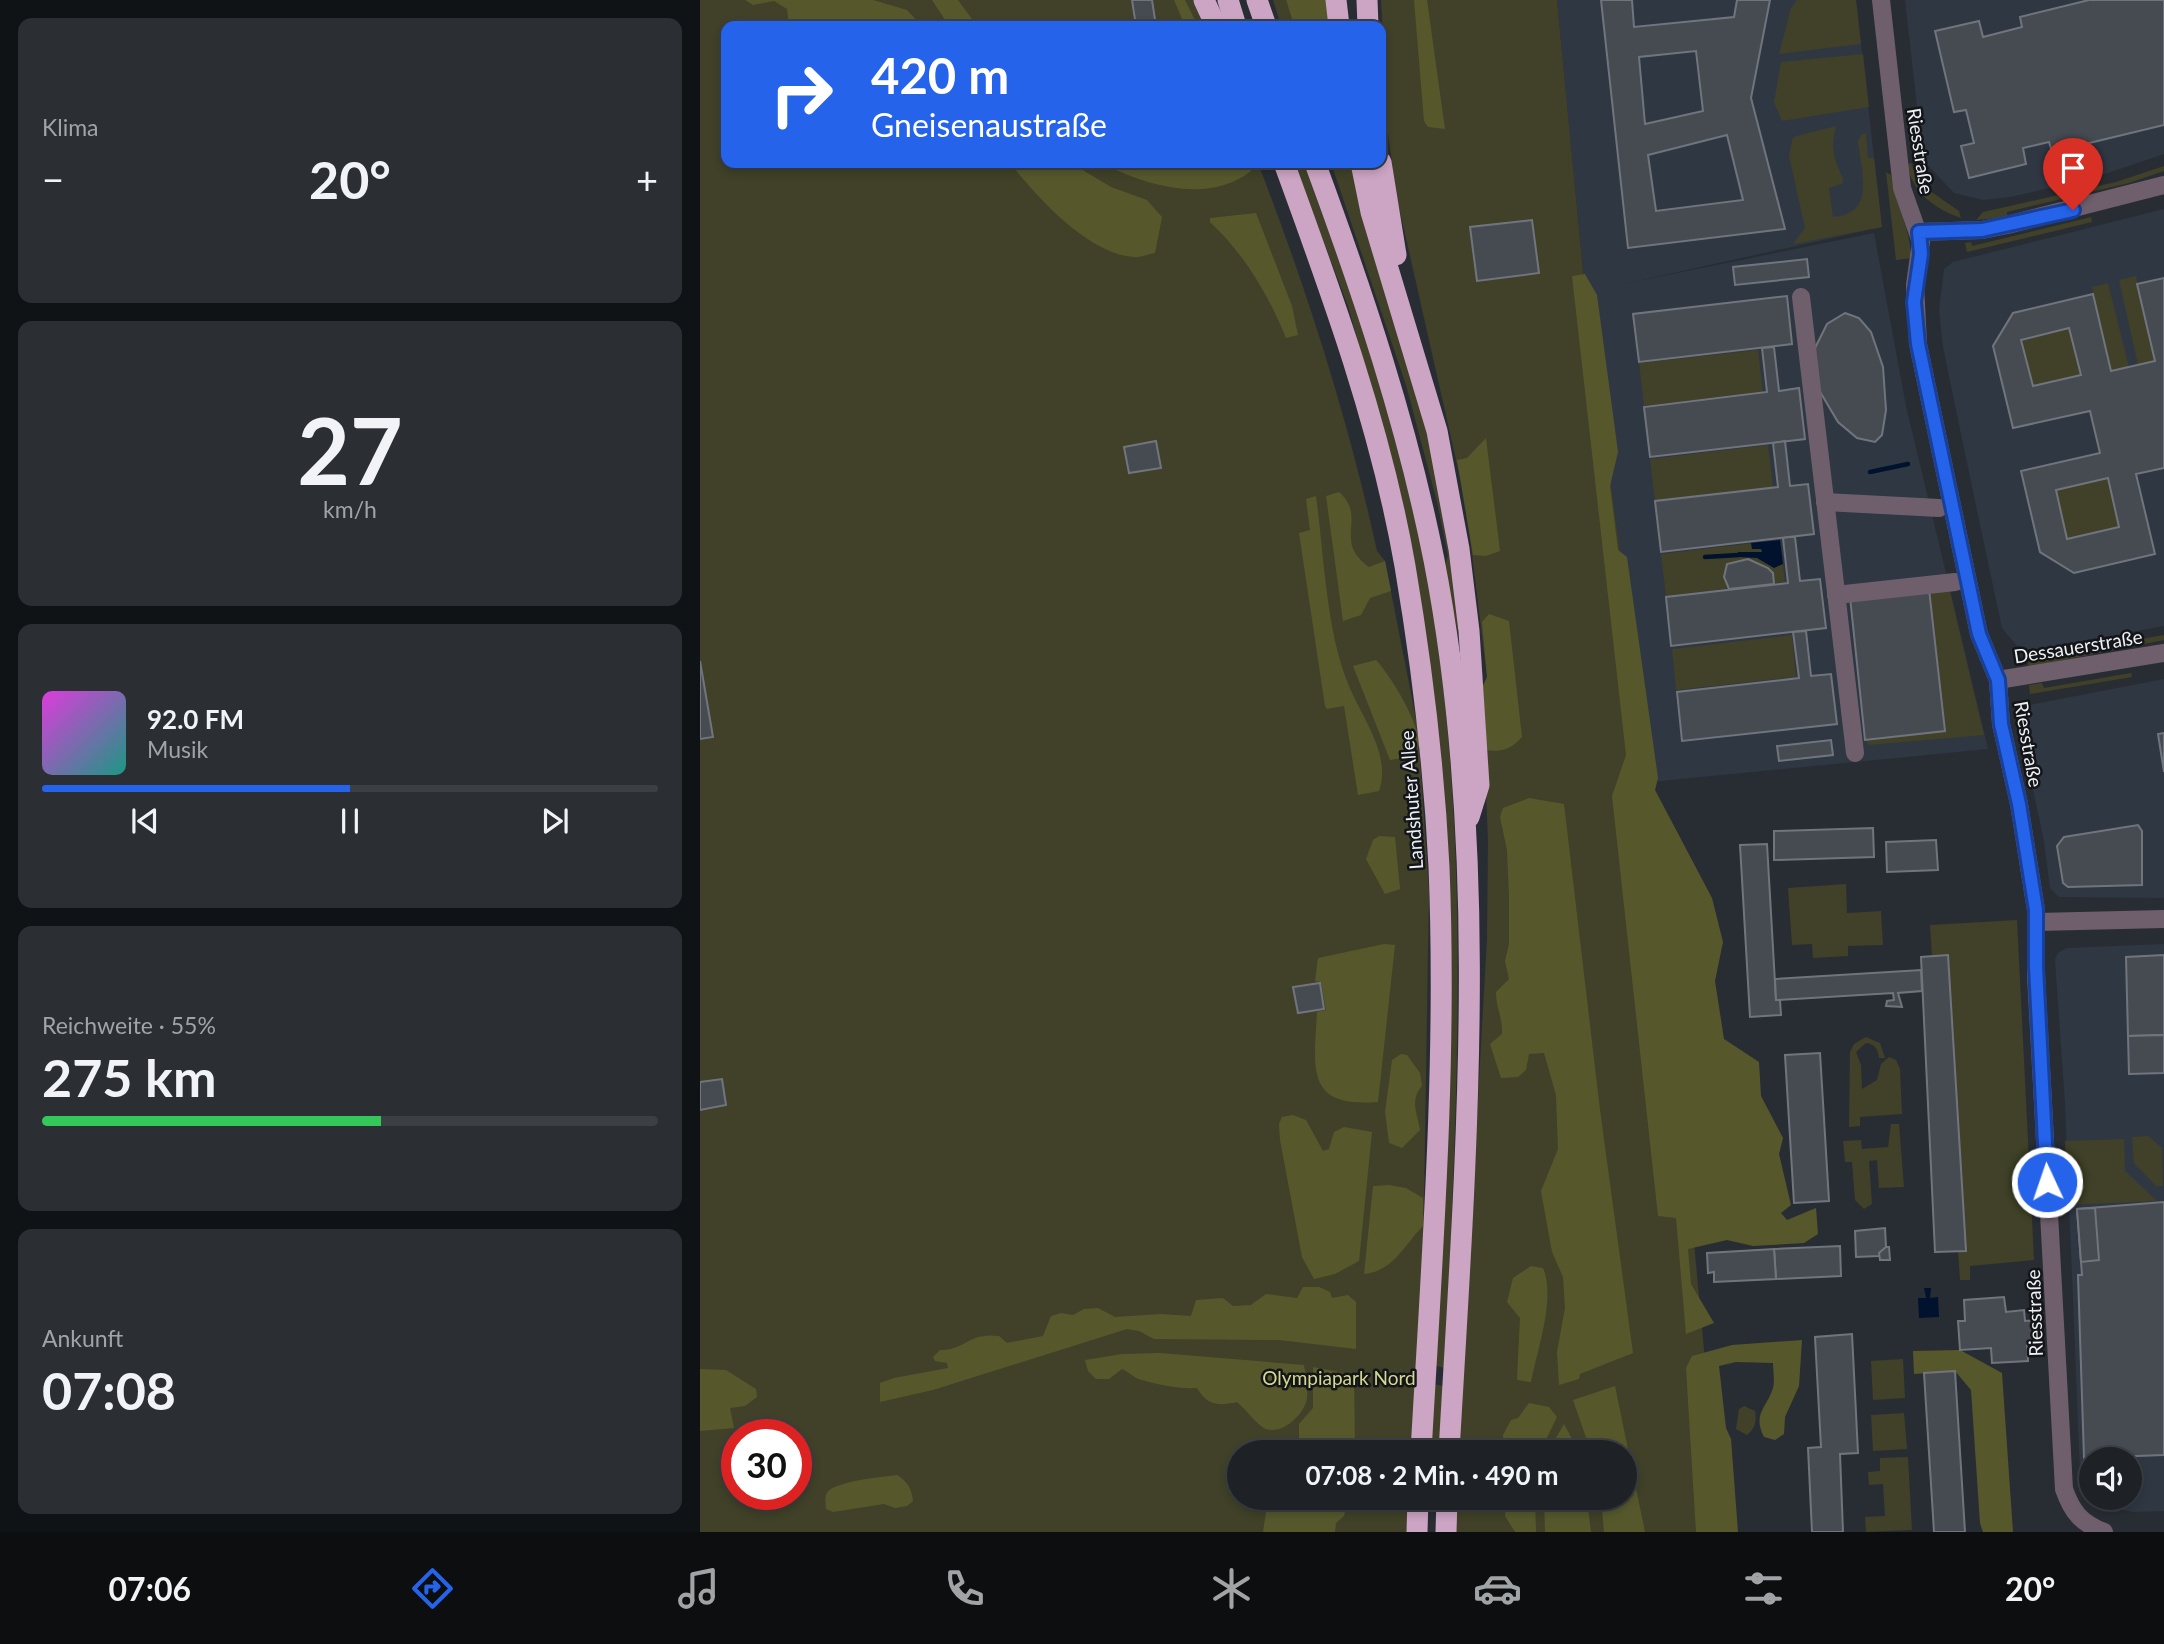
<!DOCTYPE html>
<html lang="de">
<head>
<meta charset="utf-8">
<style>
	:root { --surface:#1e2227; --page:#2b2f33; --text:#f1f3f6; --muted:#a1a4a7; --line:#3c3f44; --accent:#2563eb }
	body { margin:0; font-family:Lato,sans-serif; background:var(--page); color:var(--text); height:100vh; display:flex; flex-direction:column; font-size:26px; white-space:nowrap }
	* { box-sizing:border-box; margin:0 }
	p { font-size:23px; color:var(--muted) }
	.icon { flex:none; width:38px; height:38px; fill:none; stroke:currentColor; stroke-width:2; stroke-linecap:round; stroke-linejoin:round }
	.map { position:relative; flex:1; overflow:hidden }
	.sheet { display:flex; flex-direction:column; gap:18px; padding:18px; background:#101315; width:700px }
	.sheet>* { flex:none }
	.guide { position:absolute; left:21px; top:21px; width:665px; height:147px; border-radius:14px; box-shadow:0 4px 10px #0003,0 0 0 2px var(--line); background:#2563eb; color:#fff; overflow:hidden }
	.fabs { position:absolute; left:1379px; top:1447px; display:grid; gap:14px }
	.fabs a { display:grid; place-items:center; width:63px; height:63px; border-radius:50%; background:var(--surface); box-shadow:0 4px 10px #0003,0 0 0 2px var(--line); font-size:35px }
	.speed { position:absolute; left:21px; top:1419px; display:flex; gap:14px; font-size:35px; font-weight:700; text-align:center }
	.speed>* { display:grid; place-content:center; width:91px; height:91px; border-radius:50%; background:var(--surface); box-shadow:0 4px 10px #0003,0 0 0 2px var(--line); line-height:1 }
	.speed .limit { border:10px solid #d22; background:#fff; color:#111 }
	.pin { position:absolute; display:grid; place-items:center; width:60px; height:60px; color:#fff; margin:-72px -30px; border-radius:50% 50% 50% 0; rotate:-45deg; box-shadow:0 0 7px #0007 }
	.pin .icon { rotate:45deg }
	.me { position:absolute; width:77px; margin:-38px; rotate:357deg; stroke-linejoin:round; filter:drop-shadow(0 0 5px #0008) }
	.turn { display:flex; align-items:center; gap:24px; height:147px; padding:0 35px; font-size:32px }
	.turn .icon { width:91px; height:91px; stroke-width:2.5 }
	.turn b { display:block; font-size:49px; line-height:60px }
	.big { font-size:52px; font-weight:700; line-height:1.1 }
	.sheet .card { flex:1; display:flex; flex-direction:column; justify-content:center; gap:10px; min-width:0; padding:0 24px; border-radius:14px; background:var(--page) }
	.sheet .dial { align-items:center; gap:0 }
	.dial b { font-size:91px; line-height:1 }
	.song { display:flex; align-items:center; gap:21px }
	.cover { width:84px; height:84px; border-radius:10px; background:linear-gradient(135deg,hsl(300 70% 55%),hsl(170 70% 35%)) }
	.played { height:7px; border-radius:4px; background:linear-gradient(90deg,var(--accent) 50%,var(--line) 50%) }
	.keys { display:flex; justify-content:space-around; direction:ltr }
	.heat { display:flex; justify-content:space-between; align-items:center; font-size:38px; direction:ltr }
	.charge { height:10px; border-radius:5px; background:linear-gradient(90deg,#34c759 55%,var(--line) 0) }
	.trip { position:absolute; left:527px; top:1440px; width:410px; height:70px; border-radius:35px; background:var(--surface); box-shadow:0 4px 10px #0003,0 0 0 2px var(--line); font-weight:700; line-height:70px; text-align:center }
	.tabs { display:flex; height:112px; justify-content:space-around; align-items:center; background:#0c0e10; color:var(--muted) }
	.tabs .icon { width:49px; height:49px }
	.tabs .active { color:var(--accent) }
	.tabs b { font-size:32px; color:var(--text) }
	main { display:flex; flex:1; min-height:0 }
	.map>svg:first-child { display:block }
</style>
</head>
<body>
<main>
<section class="sheet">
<div class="card"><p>Klima</p>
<div class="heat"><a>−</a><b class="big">20°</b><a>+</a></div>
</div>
<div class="card dial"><b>27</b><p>km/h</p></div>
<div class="card">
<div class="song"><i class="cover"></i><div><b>92.0 FM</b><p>Musik</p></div></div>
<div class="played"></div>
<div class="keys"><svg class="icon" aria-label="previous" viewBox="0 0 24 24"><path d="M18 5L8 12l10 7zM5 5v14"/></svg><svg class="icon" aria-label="pause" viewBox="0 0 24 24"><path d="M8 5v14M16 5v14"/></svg><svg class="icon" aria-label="next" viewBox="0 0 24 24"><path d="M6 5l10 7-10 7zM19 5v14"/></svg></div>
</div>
<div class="card"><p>Reichweite · 55%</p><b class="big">275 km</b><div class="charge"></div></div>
<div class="card"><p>Ankunft</p><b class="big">07:08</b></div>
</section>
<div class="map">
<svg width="1464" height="1532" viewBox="0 0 1464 1532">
	<rect width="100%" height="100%" fill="#282d34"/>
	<g fill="#2f3743">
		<path d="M857,0H1156L1182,227L928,283L1174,233L1206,406L1288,749L951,782L885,292Z"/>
		<path d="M1205,0H1464V154L1393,178L1310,197L1283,200L1254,193L1223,160Z"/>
		<path d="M1464,209V626L1338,649H1326L1316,645L1302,628L1271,482L1243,347L1239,310L1244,269L1253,262Z"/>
		<path d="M1464,679V898L1359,897L1350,888L1344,841L1318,719L1329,705Z"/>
		<path d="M1464,944V1511L1433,1512L1402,1505L1393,1498H1430V1460H1391V1496L1380,1473L1365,1103L1355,960L1358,953L1367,948Z"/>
	</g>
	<g fill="#404128" fill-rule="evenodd">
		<path d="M0,0H493L505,26H26V163H558C607,290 648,418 677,551L685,561L718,729L729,891L723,1263L713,1452H539V1498H710L709,1532H0ZM37,1435H96V1494H37Z"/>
		<path d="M573,0H586L594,26H581Z"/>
		<path d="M681,0H857L885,292L951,782L1021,1532H753L755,1498H924V1452H758L787,939L788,841L782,688L787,677L766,504L696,194L688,133Z"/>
		<path d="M1097,0H1156L1161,44L1079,54L1091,8Z"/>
		<path d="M1163,54L1169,107L1082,121L1074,102L1081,62Z"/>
		<path d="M1136,126C1130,147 1134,160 1143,178L1142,184L1129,188L1133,217C1177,214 1161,171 1158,141L1161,135L1166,133L1168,158H1174L1182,227L1093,244L1105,228L1089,156L1093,137Z"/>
		<path d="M594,163H606C651,290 698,418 723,551C774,822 757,1095 745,1368L733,1365L747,872L667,373L648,306Z"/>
		<path d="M631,163H653L727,432L751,552L759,638L744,568L748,556L737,502L706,385Z"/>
		<path d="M1211,163L1220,184L1259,211L1261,218C1236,210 1211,191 1207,164Z"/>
		<path d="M1464,166V171L1429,183L1307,212V217L1276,220L1283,212L1416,182Z"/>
		<path d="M1186,172L1191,175C1195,204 1211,229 1211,258L1196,260Z"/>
		<path d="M1391,217L1392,222L1267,252L1265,243L1271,242L1272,246Z"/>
		<path d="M1436,276L1455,361L1438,365L1419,280Z"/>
		<path d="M1408,283L1429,367L1411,371L1392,287Z"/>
		<path d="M1369,328L1381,375L1333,386L1321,340Z"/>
		<path d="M1058,350L1063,392L944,406L939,363Z"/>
		<path d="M1068,445L1073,487L955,501L950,459Z"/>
		<path d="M1408,478L1419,527L1367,539L1356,490Z"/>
		<path d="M1080,540L1085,582L966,596L961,554Z"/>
		<path d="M1249,587L1284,735L1169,745L1165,740L1244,731L1229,589Z"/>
		<path d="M1092,635L1096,677L976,690L972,649Z"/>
		<path d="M1464,635V640L1328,667L1329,658Z"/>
		<path d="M1431,673L1432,677L1330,694L1329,685L1342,683L1344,688Z"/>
		<path d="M1146,884L1147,913L1181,911L1183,945L1148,946V956L1113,958L1112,944L1092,945L1088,888Z"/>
		<path d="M1317,920L1334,1260L1270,1266V1280H1260L1258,1251L1266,1250L1248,955L1232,956L1230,925Z"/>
		<path d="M1166,1037L1180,1043L1185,1058H1179C1178,1049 1175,1044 1166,1043L1156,1052L1161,1065L1162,1089L1177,1080L1181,1064L1189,1057L1196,1060L1200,1069L1202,1114L1160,1117V1126L1149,1127L1150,1052L1154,1044Z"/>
		<path d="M1191,1124H1199L1204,1187L1179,1188L1177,1160L1169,1161L1172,1204L1164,1209L1155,1200L1152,1162H1145L1143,1141L1161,1140L1162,1149L1188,1147Z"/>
		<path d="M1448,1136L1462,1148L1463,1186H1456L1434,1163L1432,1137Z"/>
		<path d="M1424,1139L1425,1171L1457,1201L1366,1205L1365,1141Z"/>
		<path d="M1203,1359L1205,1398L1173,1400L1171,1361Z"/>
		<path d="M732,1384L744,1386L741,1452H729Z"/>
		<path d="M1044,1406L1055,1411C1057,1420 1055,1429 1047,1435L1036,1429L1039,1409Z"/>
		<path d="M1204,1413L1207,1449L1173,1451L1171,1415Z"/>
		<path d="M1208,1457L1212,1530L1166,1532L1165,1517L1185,1516L1183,1484L1169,1485L1168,1472L1180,1471V1458Z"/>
	</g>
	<g fill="#56582c">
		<path d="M45,0H173L207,10L222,26H89L87,9L74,1L53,5Z"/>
		<path d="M232,0H258L277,26H249Z"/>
		<path d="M474,0H485L498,26H485Z"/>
		<path d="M586,0H627L629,26H594Z"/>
		<path d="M714,0H727L745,129L728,127L724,121Z"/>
		<path d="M310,163H371L411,187L447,200L462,217L455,253C448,254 440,258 434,257C388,254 337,197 310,163Z"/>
		<path d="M401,163H551V171C508,205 445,185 401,163Z"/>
		<path d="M556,213L592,306L598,335L586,338C568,294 545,255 510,222V218Z"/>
		<path d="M885,274L897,295L918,452L910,486L918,550L927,557L958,778L955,790L1012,898L1023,942L1015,981L1024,1039L1059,1062L1061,1096L1083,1138L1079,1154L1091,1205L1081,1213L1087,1220L1116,1208L1118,1234L1104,1243L1053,1246L1027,1240L988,1249L991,1284L1014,1323L986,1334L976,1218L958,1216L912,796L926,755L872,276Z"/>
		<path d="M786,438L800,551L786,556L773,555L757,460L767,458Z"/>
		<path d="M639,492C668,518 632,541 669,567L685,561L691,591L670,598L661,615L643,621L626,496Z"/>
		<path d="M616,496C624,555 626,627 647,681C660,716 692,753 679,791L658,795L644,706L627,709L625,706L599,533L610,530L606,499Z"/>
		<path d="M789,614L809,621L822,737C810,750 802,752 785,750L782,688L787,677L782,622Z"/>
		<path d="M676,660C693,679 717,720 720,745L708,757L690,760L653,666Z"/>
		<path d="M829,798L864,804L900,1110L933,1353L880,1374L879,1379L859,1385L857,1352L865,1308L863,1277L852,1252L841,1191L858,1149L856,1095L844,1053L829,1054L826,1070L818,1077L801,1078L790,1044L802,1034C803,1018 796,1008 796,992L809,979L805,961L809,944V896L807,850L800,817L803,808Z"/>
		<path d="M679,836L695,837L700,889L685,894L666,859L673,840Z"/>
		<path d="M684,944L695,945L678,1102C605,1108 614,1069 617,1012L626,1010L621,982L615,981L618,958Z"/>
		<path d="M701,1054L707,1055L720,1073L722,1086C709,1101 718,1114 720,1130L702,1148L689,1143L685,1112L692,1060Z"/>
		<path d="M593,1115L606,1120L623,1151L629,1149L634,1132L644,1127L672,1132L659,1261L635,1274L614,1279L602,1257L580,1140L579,1124L582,1117Z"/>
		<path d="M689,1185L706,1188L723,1198V1226C704,1245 694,1271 664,1274L673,1186Z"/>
		<path d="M831,1266L843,1268C856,1298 837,1350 831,1382L817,1380L820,1318L807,1302L813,1278Z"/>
		<path d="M603,1287H619L630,1292L632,1298L648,1295L656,1302V1349L579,1340L454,1339L439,1331L427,1329L233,1390L180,1402V1383L194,1378L248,1368L247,1363L235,1361L233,1357L240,1350C266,1350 268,1332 299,1336L307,1343L343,1336L351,1316L361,1313L373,1315L384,1309L398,1308L415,1317L461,1314L491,1316L496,1300L523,1298L533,1306L551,1305L566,1294L597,1298Z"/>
		<path d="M1102,1340L1099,1386L1085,1417L1084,1434L1075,1440L1064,1437C1052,1413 1067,1408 1073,1388C1075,1381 1073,1370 1073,1363L1036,1362L1019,1366L1026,1428L1031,1439L1038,1532H996L986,1368L992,1356L1032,1345Z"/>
		<path d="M1260,1350L1302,1373L1313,1532H1283L1280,1523L1271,1390L1255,1371L1214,1374L1213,1351Z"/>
		<path d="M460,1353L604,1365C606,1376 608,1387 607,1398C605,1414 581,1437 564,1428C555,1423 546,1409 537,1402C518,1406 508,1406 497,1388C478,1389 460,1385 442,1380C435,1379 429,1372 422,1369L409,1379H396L388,1371L385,1360L422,1354Z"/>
		<path d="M613,1367L654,1375L655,1452H626L599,1439V1424L613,1408Z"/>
		<path d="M0,1369L26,1370L56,1389L57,1397L45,1406L30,1408L34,1428L0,1431Z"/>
		<path d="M915,1386L945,1532H904L901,1498H924V1452H891L873,1400Z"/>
		<path d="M829,1403L849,1407L857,1417L840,1452H805L803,1435L811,1420L818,1418Z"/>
		<path d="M864,1424L879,1452H848Z"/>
		<path d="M197,1475C207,1481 212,1489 213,1501L207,1506L195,1508L184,1504L133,1512L126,1509C126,1504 124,1498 127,1493C134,1481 182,1477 197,1475Z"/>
		<path d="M568,1498H648L644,1516L636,1523L635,1532H563Z"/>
		<path d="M806,1498H835L836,1532H815L805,1516Z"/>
		<path d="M844,1498H887L891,1532H845Z"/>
	</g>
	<g fill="#00122d">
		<path d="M1080,540L1083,564L1074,568L1057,558L1039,557L1038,552H1062L1061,549H1052L1051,543Z"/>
		<path d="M1224,1288H1231L1230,1298L1238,1297L1239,1317L1219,1318L1218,1298H1226Z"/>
	</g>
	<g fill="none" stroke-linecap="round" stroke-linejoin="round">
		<g stroke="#00122d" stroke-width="4.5">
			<path d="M1170,472L1208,464"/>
			<path d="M1005,557L1039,555"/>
		</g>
	</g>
	<g fill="#464b52" stroke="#70757d" stroke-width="2" fill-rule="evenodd">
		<path d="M432,0H452L456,26H436Z"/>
		<path d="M901,0H932L934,27L1034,17L1037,0H1070L1051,98L1085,229L928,248ZM996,51L1003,111L945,124L939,57ZM1027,135L1043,200L956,211L948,155Z"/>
		<path d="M1389,0H1464V125L1352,152L1349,142L1323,148L1326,164L1269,178L1261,146L1274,143L1266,110L1254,112L1235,31L1279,21L1283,37L1322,27L1320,17Z"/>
		<path d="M832,220L839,273L777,281L770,227Z"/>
		<path d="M1107,259L1109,277L1035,285L1033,267Z"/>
		<path d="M1464,278V468L1436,474L1455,554L1374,573L1340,552L1321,471L1400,453L1390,411L1313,428L1293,346L1313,313L1393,294L1411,371L1455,361L1437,284ZM1369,328L1381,375L1333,386L1321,340ZM1408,478L1419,527L1367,539L1356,490Z"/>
		<path d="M1087,296L1092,344L939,362L933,314Z"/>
		<path d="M1145,313L1159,318L1171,332L1183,367L1186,410L1182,435L1175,442L1157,438L1138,422L1116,385L1114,350L1127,324Z"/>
		<path d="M1074,347L1079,391L1099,388L1105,439L950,457L944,407L1067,392L1062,348Z"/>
		<path d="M456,441L461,468L429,473L424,447Z"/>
		<path d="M1085,441L1090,486L1108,484L1114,534L961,552L955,501L1078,487L1073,443Z"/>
		<path d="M1089,537H1095L1100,581L1120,579L1126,628L971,646L966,597L1088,583L1083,538Z"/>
		<path d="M1048,559L1068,568L1073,573L1074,584L1029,589L1024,577L1027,564Z"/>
		<path d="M1229,589L1245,731L1165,740L1150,597Z"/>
		<path d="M1106,631L1111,676L1131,674L1137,724L982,741L977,692L1099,678L1093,632Z"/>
		<path d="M0,661L13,737L0,739Z"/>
		<path d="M1464,733V772L1458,734Z"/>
		<path d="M1131,740L1133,755L1079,761L1077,746Z"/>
		<path d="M1438,825L1442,831V885L1368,887L1363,883L1357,846L1364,837Z"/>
		<path d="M1173,828L1174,857L1074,860V831Z"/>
		<path d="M1236,840L1238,870L1187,872L1186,842Z"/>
		<path d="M1067,844L1076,1000H1080L1081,1015L1050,1017L1040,845Z"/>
		<path d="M1248,955L1266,1251L1235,1252L1221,957Z"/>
		<path d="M1464,955V1035L1428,1036L1426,957Z"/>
		<path d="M1221,970L1222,991L1198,993L1202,1007L1186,1006L1187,1001L1194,1000L1193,993L1076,1000L1075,979Z"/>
		<path d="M620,983L624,1009L598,1013L593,987Z"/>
		<path d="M1464,1035V1073L1429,1074L1428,1036Z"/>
		<path d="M1120,1053L1129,1201L1094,1203L1085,1055Z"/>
		<path d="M22,1079L26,1105L0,1110V1082Z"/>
		<path d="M1464,1202V1455L1384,1458L1378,1275H1382L1377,1209Z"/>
		<path d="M1395,1208L1399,1260L1381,1262L1377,1209Z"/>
		<path d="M1185,1228L1186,1247L1179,1256L1156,1257L1155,1231Z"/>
		<path d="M1140,1246L1141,1276L1076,1279L1074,1249Z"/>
		<path d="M1186,1247H1189L1190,1260H1180L1179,1253Z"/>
		<path d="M1074,1249L1076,1279L1014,1282V1272L1008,1273L1007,1253Z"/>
		<path d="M1304,1297L1306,1312L1324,1310L1325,1321L1336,1320L1338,1343L1327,1344L1328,1361L1292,1363L1291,1348L1260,1350L1258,1321H1265L1264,1300Z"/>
		<path d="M1152,1334L1158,1453L1140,1454L1143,1532H1112L1108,1448L1121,1447L1115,1337Z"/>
		<path d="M1255,1371L1265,1532H1234L1224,1373Z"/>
	</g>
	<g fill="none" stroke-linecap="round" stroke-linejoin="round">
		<g stroke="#6f5f6c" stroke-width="18">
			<path d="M1181,0L1202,188L1221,242L1215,285L1218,344L1279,634L1298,680L1301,724L1319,804L1336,910V975L1364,1489C1372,1512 1381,1523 1404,1532"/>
			<path d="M1219,232L1282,230L1307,225L1464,185"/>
			<path d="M1101,297L1155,753"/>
			<path d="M1125,502L1239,508"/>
			<path d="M1136,595L1255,582"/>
			<path d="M1298,680L1464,653"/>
			<path d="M1337,922L1464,919"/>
		</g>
		<g stroke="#cca4c4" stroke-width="21">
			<path d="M504,0L516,26"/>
			<path d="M528,0L536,26"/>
			<path d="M557,0L566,26"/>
			<path d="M636,0L639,26"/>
			<path d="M667,0L668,26"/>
			<path d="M681,162L696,255"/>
			<path d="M584,163C632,294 681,428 705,566C722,666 734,766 739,867C747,1062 732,1258 721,1452"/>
			<path d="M615,163C663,293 707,424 734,560C791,853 766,1156 749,1452"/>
			<path d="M661,163L671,212L737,431L759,549L769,631L779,785L769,817"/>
			<path d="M717,1532L718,1498"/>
			<path d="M746,1532L747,1498"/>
		</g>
	</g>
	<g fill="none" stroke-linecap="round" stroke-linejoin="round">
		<defs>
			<path id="route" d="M1347,1182L1336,967V910L1319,804L1301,724L1298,680L1279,634L1218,344L1214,302L1221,254L1219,232L1282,230L1373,210"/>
		</defs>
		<use href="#route" stroke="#184099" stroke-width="18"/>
		<use href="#route" stroke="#2563eb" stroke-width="12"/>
	</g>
	<g text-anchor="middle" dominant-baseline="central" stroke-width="5" stroke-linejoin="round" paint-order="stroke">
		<g font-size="19" fill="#edf0f5" stroke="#131518">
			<text transform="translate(1221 151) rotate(81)">Riesstraße</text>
			<text transform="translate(1378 646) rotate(-9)">Dessauerstraße</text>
			<text transform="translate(1329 744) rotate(80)">Riesstraße</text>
			<text transform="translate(711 800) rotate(-94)">Landshuter Allee</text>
			<text transform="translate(1334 1313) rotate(-92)">Riesstraße</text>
		</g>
		<g font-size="19" fill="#d5d990" stroke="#131518">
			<text x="639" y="1377">Olympiapark Nord</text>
		</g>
	</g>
</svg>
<div class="fabs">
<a><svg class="icon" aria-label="sound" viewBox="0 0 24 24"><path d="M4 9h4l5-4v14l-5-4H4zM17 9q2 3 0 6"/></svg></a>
</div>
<div class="speed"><div class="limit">30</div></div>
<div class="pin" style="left:1373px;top:210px;background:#d93025"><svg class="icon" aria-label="arrive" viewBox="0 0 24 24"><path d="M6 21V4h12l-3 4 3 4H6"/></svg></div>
<svg class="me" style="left:1347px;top:1182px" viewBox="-20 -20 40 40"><circle r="17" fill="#2563eb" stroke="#fff" stroke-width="3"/><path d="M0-11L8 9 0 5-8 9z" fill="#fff"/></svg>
<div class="trip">07:08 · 2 Min. · 490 m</div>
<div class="guide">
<div class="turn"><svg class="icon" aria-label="right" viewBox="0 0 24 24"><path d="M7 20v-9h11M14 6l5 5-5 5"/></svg><div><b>420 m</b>Gneisenaustraße</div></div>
</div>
</div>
</main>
<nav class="tabs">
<b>07:06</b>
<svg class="icon active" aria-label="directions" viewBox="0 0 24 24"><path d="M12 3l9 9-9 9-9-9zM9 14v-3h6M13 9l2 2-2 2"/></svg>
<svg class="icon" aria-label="music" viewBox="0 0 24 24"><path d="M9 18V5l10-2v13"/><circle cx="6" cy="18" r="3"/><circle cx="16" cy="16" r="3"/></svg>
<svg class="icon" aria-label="phone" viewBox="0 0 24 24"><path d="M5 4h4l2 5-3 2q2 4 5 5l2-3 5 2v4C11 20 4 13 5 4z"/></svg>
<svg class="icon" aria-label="climate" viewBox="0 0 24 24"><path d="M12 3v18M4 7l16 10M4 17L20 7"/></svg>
<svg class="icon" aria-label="car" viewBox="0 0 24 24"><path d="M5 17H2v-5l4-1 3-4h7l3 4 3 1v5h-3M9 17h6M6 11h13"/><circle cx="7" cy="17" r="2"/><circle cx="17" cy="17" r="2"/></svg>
<svg class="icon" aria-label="filters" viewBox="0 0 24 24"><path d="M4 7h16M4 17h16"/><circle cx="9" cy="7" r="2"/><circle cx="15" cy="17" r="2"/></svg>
<b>20°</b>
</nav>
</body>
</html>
